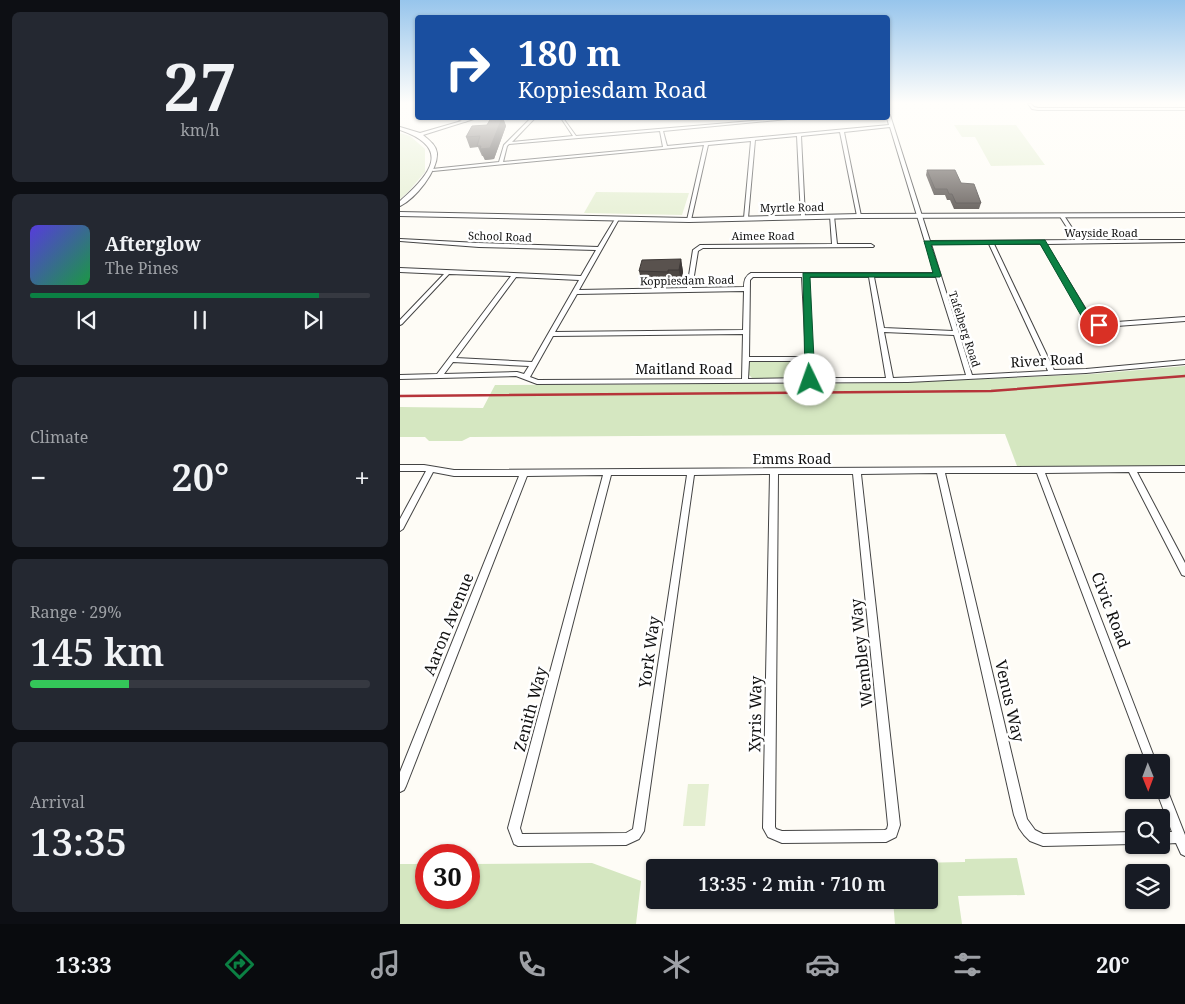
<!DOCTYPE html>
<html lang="en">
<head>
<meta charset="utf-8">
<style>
	:root { --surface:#171b24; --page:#242831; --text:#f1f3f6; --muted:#9ea1a6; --line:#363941; --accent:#0b8043 }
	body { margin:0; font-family:"Noto Serif",serif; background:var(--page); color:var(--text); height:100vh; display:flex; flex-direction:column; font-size:19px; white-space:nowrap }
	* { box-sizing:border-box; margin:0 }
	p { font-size:16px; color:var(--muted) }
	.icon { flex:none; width:28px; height:28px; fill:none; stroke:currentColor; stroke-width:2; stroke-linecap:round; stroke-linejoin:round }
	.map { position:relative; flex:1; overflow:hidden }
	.side { display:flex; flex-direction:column; gap:12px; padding:12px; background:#0d0f14; width:400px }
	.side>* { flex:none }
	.guide { position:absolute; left:15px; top:15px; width:475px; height:105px; border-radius:5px; box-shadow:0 1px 4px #0004; background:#1a4fa0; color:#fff; overflow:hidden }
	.needle { width:32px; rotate:179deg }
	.fabs { position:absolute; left:725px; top:754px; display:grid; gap:10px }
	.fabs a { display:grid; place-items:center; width:45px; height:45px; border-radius:5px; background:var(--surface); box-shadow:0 1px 4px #0004; font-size:25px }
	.speed { position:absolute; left:15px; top:844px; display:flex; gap:10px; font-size:25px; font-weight:700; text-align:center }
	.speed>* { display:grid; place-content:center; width:65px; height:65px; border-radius:50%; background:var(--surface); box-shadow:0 1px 4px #0004; line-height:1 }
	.speed .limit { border:8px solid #d22; background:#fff; color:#111 }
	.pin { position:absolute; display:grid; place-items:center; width:42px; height:42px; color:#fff; margin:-21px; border:2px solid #fff; border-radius:50%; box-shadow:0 1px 5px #0007 }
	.me { position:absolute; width:55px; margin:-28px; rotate:357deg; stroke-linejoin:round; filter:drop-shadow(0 0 4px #0008) }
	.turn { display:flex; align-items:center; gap:18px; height:105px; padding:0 20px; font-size:22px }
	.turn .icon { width:65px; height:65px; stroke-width:2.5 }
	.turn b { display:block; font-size:35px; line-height:42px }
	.big { font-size:38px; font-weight:600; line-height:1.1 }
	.side .widget { flex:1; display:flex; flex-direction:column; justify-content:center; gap:8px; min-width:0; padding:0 18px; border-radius:8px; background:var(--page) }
	.side .dial { align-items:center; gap:0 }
	.dial b { font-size:65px; line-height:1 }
	.song { display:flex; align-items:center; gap:15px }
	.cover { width:60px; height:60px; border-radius:8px; background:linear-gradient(135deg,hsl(250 70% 55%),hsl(140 70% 35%)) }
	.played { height:5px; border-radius:2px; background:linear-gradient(90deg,var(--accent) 85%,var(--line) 85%) }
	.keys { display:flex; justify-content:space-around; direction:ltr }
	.heat { display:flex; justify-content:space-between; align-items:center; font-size:28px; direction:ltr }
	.charge { height:8px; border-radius:4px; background:linear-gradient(90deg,#34c759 29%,var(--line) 0) }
	.trip { position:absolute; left:246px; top:859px; width:292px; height:50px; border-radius:5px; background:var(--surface); box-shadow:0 1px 4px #0004; font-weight:600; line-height:50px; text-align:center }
	.tabs { display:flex; height:80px; justify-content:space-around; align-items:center; background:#090b0e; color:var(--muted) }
	.tabs .icon { width:35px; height:35px }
	.tabs .on { color:var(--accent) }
	.tabs b { font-size:22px; color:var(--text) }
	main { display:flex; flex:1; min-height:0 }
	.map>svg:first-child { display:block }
</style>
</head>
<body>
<main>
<section class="side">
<div class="widget dial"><b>27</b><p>km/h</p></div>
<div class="widget">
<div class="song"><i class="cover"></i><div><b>Afterglow</b><p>The Pines</p></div></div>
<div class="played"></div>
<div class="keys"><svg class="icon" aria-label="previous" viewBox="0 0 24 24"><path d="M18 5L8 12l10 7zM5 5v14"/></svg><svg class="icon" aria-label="pause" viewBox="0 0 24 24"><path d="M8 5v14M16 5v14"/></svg><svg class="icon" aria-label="next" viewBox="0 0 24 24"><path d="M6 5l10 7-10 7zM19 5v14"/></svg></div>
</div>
<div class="widget"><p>Climate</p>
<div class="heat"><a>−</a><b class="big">20°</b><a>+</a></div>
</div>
<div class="widget"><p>Range · 29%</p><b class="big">145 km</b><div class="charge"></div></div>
<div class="widget"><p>Arrival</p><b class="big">13:35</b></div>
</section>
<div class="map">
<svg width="785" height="924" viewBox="0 0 785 924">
	<rect width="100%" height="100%" fill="#fefcf6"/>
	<g fill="#d5e7c1">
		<path d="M350,361H405L406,374L400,378H352L348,374Z"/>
		<path d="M785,366V466H617L605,434L70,437L62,441H29L25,437H0V407L83,408L95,385L492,383L693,374Z"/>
		<path d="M617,858L625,895L558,896L562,924H495L493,900H530V868L490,867L489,860H511L512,863L565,862V859Z"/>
		<path d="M192,863L241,881L236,924H0V864H26V898H69V864Z"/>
	</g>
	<g fill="#e5efd2">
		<path d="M554,125H616L645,165L591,166L575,137H562Z"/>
		<path d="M0,133L10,136L25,149V172L8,192L0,199Z"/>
		<path d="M196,192L289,193L282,215L184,213Z"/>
		<path d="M288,784H309L305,826H283Z"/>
	</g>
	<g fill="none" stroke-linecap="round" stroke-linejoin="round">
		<defs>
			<g id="minor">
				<path d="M628,104H631L634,107L638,108H785V110H638L632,109Z"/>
				<path d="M488,114L490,115L530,241L675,240L659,215L661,214H663L680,240H785V242L646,244L693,321L703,323L785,317V321L703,327L689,323L641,244H594L654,370L686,369L785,360V364L686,373L508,382L137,384L116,376L0,379V375L37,374L111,276L49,274L2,324L0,325V320L44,274L0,272V268L181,276L196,250L79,247L0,241V239L79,243L198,247L215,219L217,218L219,219L179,290L287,288L293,250L300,245L432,244L430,216L432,215L434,216L437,244H471L474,246L473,247L303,248L298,251L292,288L344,287C344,281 345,276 351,273H535L526,244L525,243V242L490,127L444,132L461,216L459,217L457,216L440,132L401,136L405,217L403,218L401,217L397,136L355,140L348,218L346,219L344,218L351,141L308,145L291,220L289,221L287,220L304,145L33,171L31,170L32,169L99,162L104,145L131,118H135L112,142L173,136L161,118H163L176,136L389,118H398L263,131L267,146L489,125L487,118ZM260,131L263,147L103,162L107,146L109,144ZM531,244H589L648,371L572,375ZM116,277L179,280L132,362L56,358ZM353,277H402L406,357H349L350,280ZM408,277H469L486,378H413ZM474,277H536L553,331L484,328ZM344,291L343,330L155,332L177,294ZM484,332L554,335L566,375L493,378ZM343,334L342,379L138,380L130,377L153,336ZM349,361H406L407,378L348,379ZM53,362L129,366L124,374L117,372L44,374Z"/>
				<path d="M56,118H60L67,121L64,122Z"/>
				<path d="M0,465H24L54,470L785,466V472H737L785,563V576L782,575L729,472L645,473L756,762H746L637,473H545L627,819L635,830L643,834L734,832V844L643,846L630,841L624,835L619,828L614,815L537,473L461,474L500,825L496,837L486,842L382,843L368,837L363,828L370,474L294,475L244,831L239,839L226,845L118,846L114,844L108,828L203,475L127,476L6,786L4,790L0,792V772L119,476H54L33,472L3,529L0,531V519L26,471H0ZM378,474H453L488,825L487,829L485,830L382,831L376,829L375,827ZM211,475H287L233,829L226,833L122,834L120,828Z"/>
				<path d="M761,782L765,784L785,835V856L781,854L776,843L761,844V832H772L756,790H761Z"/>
			</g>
			<g id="tertiary">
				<path d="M72,118H77L23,135C29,140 36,145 37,153C38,171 15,199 0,206V201C31,174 52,148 0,130V127L20,133Z"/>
				<path d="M0,212L289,218L459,214L785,213V217L459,218L289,222L0,216Z"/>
			</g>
		</defs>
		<use href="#minor" stroke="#444" stroke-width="2"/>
		<use href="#tertiary" stroke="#444" stroke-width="2"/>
		<use href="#minor" fill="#fff" fill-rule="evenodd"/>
		<use href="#tertiary" fill="#fff" fill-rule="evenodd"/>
		<path stroke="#b6343a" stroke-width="2.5" d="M0,396L591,391L785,376"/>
	</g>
	<g fill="#4d4743">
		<path d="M91,118H103L106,126L94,159L85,160L83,156H82L78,147L70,148L66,137L87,125Z"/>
		<path d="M527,170L561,183L581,203L579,209H554L550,200H547L545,195H534L526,175Z"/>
		<path d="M281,259L283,272L281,283H271V285L242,284L239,271Z"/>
	</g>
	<g fill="#3e3937">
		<path d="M100,118H103L106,126L94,159L85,160L80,149Z"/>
		<path d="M281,259L283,272L281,283L279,270Z"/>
		<path d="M268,270L271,283V285L268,272Z"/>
	</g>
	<g fill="#59524e" stroke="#3e3937">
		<path d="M91,118H102L90,148L80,149L81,146H77L80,136L66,137L72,126L87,125Z"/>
		<path d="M527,170H555L561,183L574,184L581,203H556L552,194H549L547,189H535Z"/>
		<path d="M281,259L279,270H268V272L239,271L242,260Z"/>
	</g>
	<linearGradient id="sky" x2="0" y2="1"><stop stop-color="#97c5ec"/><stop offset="0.44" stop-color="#fffefb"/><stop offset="1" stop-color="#fffefb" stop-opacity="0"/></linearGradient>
	<rect width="785" height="234" fill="url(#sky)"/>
	<path fill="#0b8043" stroke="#07532c" d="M645,240L690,316L694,320L702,323V327L687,324L683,319L640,244L531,245L541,275L540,277H410L415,380L410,384L405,380L403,273H533L524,241Z"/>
	<g text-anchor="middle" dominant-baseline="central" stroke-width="5" stroke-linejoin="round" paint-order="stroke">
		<g font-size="11" fill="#111" stroke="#fff">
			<text transform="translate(392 207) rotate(-1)">Myrtle Road</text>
			<text x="701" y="232">Wayside Road</text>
			<text x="363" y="235">Aimee Road</text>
			<text transform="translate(100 236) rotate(2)">School Road</text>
			<text transform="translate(287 280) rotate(-1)">Koppiesdam Road</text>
			<text transform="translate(565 329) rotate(72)">Tafelberg Road</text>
		</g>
		<g font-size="14" fill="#111" stroke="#fff">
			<text transform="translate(647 360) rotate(-3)">River Road</text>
			<text x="284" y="368">Maitland Road</text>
			<text x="392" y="458">Emms Road</text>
		</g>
		<g font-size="16" fill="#111" stroke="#fff">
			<text transform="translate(711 610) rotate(69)">Civic Road</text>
			<text transform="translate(48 624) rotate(-68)">Aaron Avenue</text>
			<text transform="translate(249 652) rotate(-82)">York Way</text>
			<text transform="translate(461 653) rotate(-96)">Wembley Way</text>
			<text transform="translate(610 701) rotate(77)">Venus Way</text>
			<text transform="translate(130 709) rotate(-75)">Zenith Way</text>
			<text transform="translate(355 714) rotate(-89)">Xyris Way</text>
		</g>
	</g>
</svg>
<div class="fabs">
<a><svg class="needle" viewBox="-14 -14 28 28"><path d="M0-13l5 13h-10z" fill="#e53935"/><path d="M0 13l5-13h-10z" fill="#9ea1a6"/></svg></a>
<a><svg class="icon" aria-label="search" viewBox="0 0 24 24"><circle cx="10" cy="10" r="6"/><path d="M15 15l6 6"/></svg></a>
<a><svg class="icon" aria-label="layers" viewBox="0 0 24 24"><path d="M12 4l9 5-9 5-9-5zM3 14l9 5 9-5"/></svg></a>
</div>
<div class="speed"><div class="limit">30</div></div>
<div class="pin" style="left:699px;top:325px;background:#d93025"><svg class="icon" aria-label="arrive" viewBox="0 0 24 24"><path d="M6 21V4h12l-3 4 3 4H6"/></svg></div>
<svg class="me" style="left:410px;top:380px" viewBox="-20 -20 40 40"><circle r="19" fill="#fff"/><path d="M0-13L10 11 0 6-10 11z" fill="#0b8043"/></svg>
<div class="trip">13:35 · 2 min · 710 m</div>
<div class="guide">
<div class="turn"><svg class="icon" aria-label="right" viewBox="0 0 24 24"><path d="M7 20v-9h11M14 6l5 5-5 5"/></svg><div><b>180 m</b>Koppiesdam Road</div></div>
</div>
</div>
</main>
<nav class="tabs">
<b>13:33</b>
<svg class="icon on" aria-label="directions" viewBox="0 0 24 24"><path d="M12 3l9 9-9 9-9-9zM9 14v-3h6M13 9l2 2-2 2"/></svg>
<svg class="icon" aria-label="music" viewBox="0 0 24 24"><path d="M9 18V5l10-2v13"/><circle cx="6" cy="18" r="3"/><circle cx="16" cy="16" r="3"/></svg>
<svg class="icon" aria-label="phone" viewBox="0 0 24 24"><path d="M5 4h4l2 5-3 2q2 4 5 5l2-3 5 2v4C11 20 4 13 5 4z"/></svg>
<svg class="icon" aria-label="climate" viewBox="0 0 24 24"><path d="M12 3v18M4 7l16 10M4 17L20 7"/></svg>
<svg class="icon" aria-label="car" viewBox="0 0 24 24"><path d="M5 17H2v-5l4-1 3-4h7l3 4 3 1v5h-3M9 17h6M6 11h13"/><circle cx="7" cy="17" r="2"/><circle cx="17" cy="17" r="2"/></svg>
<svg class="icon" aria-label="filters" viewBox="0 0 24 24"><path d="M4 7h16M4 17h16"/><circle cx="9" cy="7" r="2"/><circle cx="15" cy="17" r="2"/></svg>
<b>20°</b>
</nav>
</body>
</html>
